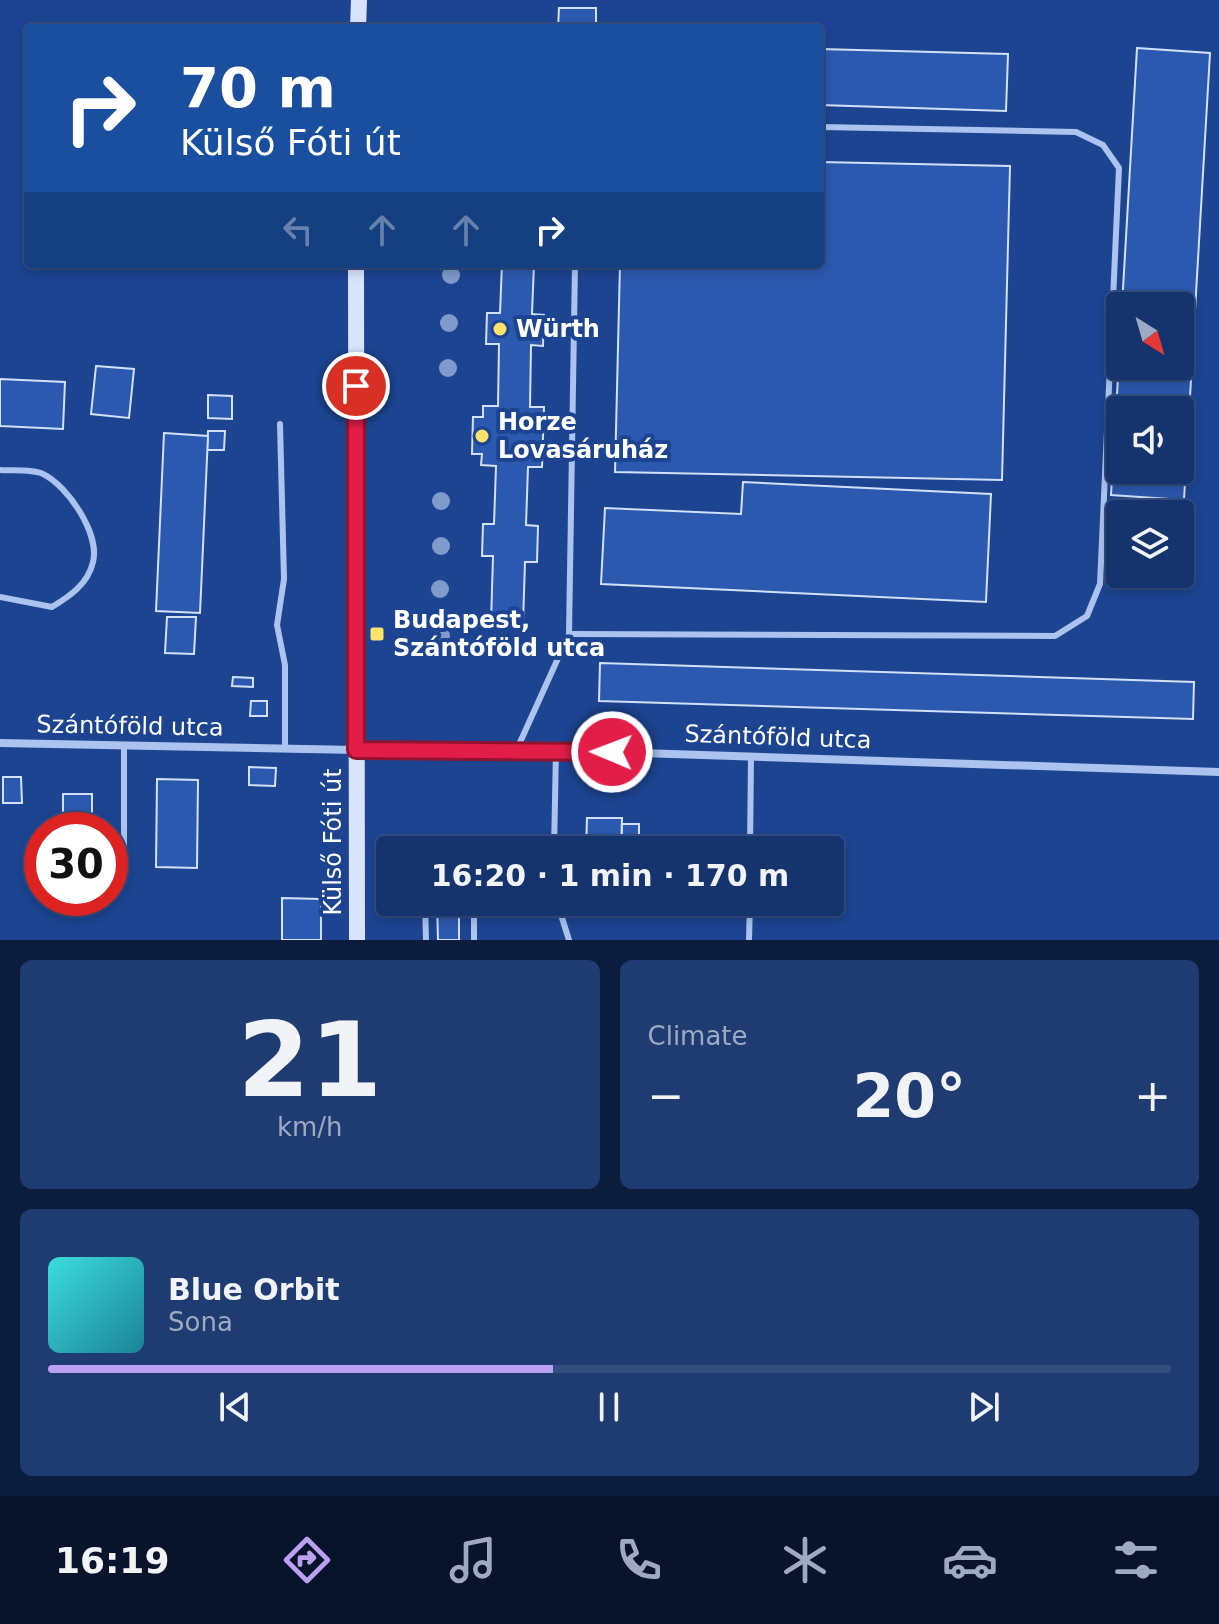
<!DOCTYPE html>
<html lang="en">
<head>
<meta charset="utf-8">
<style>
	:root { --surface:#15336d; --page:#1e3b72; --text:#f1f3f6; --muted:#9daac2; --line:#344e80; --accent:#bca0f2 }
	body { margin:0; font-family:"DejaVu Sans",sans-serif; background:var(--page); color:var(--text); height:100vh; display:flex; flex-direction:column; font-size:30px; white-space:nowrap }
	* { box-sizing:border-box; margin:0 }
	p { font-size:26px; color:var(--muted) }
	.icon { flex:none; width:44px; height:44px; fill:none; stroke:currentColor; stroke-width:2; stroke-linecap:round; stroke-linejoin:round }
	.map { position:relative; height:940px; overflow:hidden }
	.side { display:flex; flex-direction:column; gap:20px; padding:20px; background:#0c1c3c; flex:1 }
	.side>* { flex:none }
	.banner { position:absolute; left:24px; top:24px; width:800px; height:244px; border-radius:8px; box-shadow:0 4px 12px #0003,0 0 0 2px var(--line); background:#1a4fa0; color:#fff; overflow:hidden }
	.needle { width:52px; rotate:143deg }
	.fabs { position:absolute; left:1106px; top:292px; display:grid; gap:16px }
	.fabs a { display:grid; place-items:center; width:88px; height:88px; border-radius:8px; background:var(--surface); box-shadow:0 4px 12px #0003,0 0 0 2px var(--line); font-size:40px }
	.speed { position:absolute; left:24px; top:812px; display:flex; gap:16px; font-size:40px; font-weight:700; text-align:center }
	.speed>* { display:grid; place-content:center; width:104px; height:104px; border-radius:50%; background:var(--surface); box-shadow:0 4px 12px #0003,0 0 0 2px var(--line); line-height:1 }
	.speed .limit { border:12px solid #d22; background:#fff; color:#111 }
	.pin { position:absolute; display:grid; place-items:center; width:68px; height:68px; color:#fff; margin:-34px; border:4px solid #fff; border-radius:50%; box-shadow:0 2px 8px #0007 }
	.me { position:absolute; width:88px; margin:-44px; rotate:271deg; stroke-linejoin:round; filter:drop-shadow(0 0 6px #0008) }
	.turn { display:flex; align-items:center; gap:28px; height:168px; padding:0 24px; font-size:36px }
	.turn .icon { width:104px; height:104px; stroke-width:2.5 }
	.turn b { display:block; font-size:56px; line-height:68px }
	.lanes { display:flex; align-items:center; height:76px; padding:0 24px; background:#0003; justify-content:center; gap:40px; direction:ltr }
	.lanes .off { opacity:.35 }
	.big { font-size:60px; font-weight:800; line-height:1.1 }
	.side .tile { flex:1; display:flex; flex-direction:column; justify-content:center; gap:12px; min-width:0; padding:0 28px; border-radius:12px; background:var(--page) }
	.side .dial { align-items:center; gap:0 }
	.dial b { font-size:104px; line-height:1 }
	.song { display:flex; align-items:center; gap:24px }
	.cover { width:96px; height:96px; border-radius:12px; background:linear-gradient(135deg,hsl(180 70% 55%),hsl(190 70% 35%)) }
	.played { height:8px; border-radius:4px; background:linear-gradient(90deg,var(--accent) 45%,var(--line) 45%) }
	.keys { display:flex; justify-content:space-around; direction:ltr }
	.heat { display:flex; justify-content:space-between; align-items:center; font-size:44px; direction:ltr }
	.side .tiles { flex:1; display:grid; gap:20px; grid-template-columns:1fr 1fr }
	.tile:last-child { grid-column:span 2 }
	.trip { position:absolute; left:376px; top:836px; width:468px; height:80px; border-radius:8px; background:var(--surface); box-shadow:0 4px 12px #0003,0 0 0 2px var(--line); font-weight:800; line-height:80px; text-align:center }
	.tabs { display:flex; height:128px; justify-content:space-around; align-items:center; background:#08142c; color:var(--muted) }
	.tabs .icon { width:56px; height:56px }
	.tabs .active { color:var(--accent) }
	.tabs b { font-size:36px; color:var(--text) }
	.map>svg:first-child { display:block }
</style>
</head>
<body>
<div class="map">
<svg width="1219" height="940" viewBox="0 0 1219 940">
	<rect width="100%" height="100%" fill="#1c4491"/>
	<g fill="#2b59af" stroke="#d2e0fa" stroke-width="2" fill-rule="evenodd">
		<path d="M559,8H596V28H558Z"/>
		<path d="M1137,48L1210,53L1184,500L1111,495L1120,344V366H1180V306H1122ZM1120,410H1180V470H1120Z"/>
		<path d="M820,49L1008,54L1006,111L820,105Z"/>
		<path d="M820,162L1010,166L1002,480L615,472L620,264H820Z"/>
		<path d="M502,264H534L532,314L544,315L543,346L531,345L530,407H544L542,467H528L526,525L538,526L537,562H525L523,624L491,623L493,556H482L483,524H494L496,466L481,465L482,454H472L473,417H483V406H498L499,344H486L487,313H500Z"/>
		<path d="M96,366L134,369L129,418L91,414Z"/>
		<path d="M0,379L65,382L63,429L0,426Z"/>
		<path d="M208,395L232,396V419L208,418Z"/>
		<path d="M208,431H225L224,450H207Z"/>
		<path d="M164,433L208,436L200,613L156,611Z"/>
		<path d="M743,482L991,494L986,602L601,584L605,508L741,514Z"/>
		<path d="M167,617H196L194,654L165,653Z"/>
		<path d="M600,663L1194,682L1193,719L599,701Z"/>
		<path d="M233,677L253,678V687L232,686Z"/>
		<path d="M251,701H267V716H250Z"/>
		<path d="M249,767L276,768L275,786L249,785Z"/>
		<path d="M3,777H21L22,803H3Z"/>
		<path d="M157,779L198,780L197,868L156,867Z"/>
		<rect x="63" y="794" width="29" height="36"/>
		<path d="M587,818H622L621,850H586Z"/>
		<rect x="622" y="824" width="17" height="12"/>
		<path d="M282,898L321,899V940H282Z"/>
		<path d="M437,902H459V940H438Z"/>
	</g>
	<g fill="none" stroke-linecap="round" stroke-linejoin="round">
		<g stroke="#abc3ee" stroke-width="6">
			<path d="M280,424L284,579L277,625L285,665V749"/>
			<path d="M0,470C13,471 32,469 43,474C68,486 100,534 93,562C88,584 70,596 52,607L0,597"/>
			<path d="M569,634L1055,636L1087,616L1100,584L1119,168L1103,145L1076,132L820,127"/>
			<path d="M124,746V878"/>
			<path d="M517,749L569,634L575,264"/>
			<path d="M428,850C439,835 458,838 469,850"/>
			<path d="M554,850L556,750"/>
			<path d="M750,850L751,756"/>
			<path d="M425,902L426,940"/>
			<path d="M474,902V940"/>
			<path d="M557,902L569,940"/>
			<path d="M749,940L750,902"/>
		</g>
		<path stroke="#abc3ee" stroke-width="8" d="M0,743L356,750L517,749L1219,772"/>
		<g stroke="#d9e4fa" stroke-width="16">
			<path d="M358,28L359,0"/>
			<path d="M356,264L357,940"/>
		</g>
	</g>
	<g fill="#809acb">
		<circle cx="451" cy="275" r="9"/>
		<circle cx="449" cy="323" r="9"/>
		<circle cx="448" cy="368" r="9"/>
		<circle cx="441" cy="501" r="9"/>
		<circle cx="441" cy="546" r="9"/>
		<circle cx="440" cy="589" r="9"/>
		<circle cx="441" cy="636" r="9"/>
	</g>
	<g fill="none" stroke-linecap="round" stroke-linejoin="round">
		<defs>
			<path id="route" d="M356,386V750L612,752"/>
		</defs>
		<use href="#route" stroke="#92132f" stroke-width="20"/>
		<use href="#route" stroke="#e11d48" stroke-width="14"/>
	</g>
	<g fill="#ffe269" stroke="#1c4491" stroke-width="3">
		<circle cx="500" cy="329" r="8"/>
		<circle cx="482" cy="436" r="8"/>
		<rect x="369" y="626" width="16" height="16" rx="4"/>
	</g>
	<g text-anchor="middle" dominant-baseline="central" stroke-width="8" stroke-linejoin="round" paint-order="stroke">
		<g font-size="24" font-weight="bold" fill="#fff" stroke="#1c4491" text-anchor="start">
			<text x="516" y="329">Würth</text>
			<text x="498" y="422">Horze<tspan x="498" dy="28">Lovasáruház</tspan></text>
			<text x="393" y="620">Budapest,<tspan x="393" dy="28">Szántóföld utca</tspan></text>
		</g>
		<g font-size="24" fill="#fff" stroke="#1c4491">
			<text transform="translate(130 726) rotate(1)">Szántóföld utca</text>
			<text transform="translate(778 737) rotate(2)">Szántóföld utca</text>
			<text transform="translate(333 842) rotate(-90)">Külső Fóti út</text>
		</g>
	</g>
</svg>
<div class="fabs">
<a><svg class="needle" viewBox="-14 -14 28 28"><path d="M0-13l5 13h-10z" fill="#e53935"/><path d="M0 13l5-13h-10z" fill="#9daac2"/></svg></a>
<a><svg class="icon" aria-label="sound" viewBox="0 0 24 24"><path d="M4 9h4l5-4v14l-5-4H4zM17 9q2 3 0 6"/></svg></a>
<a><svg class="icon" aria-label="layers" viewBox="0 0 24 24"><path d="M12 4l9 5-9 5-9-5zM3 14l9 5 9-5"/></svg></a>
</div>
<div class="speed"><div class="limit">30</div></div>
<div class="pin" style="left:356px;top:386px;background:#d93025"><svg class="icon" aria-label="arrive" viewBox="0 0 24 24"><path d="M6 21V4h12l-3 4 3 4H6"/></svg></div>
<svg class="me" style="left:612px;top:752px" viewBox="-20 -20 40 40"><circle r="17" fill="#e11d48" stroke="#fff" stroke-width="3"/><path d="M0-11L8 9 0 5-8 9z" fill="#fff"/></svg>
<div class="trip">16:20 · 1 min · 170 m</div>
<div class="banner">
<div class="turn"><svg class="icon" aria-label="right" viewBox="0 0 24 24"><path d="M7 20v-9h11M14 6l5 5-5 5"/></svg><div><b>70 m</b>Külső Fóti út</div></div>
<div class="lanes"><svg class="icon off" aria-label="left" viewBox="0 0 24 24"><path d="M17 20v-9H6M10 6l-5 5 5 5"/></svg><svg class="icon off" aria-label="ahead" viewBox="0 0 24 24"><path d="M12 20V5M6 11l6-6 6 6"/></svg><svg class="icon off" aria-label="ahead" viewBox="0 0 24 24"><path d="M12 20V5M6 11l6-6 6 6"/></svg><svg class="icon" aria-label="right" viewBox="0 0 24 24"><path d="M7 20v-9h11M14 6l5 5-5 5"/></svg></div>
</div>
</div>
<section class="side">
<div class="tiles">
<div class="tile dial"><b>21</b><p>km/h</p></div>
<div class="tile"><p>Climate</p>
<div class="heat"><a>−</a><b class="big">20°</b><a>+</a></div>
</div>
<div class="tile">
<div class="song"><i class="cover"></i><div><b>Blue Orbit</b><p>Sona</p></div></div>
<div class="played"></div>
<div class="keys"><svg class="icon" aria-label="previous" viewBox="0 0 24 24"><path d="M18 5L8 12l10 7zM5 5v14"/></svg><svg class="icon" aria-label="pause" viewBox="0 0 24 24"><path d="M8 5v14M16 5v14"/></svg><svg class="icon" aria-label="next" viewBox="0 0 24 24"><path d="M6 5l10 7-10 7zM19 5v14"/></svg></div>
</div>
</div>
</section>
<nav class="tabs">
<b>16:19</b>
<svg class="icon active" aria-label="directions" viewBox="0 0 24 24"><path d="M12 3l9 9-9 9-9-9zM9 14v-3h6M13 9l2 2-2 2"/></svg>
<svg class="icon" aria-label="music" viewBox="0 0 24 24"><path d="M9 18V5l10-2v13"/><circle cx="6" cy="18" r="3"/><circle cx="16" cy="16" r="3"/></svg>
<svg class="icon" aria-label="phone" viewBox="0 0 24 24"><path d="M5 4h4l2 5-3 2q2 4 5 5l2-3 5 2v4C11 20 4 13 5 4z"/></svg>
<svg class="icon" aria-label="climate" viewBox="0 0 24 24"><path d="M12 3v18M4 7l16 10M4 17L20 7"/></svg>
<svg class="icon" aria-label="car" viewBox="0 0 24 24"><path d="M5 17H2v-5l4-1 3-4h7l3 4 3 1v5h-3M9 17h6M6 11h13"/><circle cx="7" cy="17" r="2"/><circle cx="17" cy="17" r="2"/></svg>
<svg class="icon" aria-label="filters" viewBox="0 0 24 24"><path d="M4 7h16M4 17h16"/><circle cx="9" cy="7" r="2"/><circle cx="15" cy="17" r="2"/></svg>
</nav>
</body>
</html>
